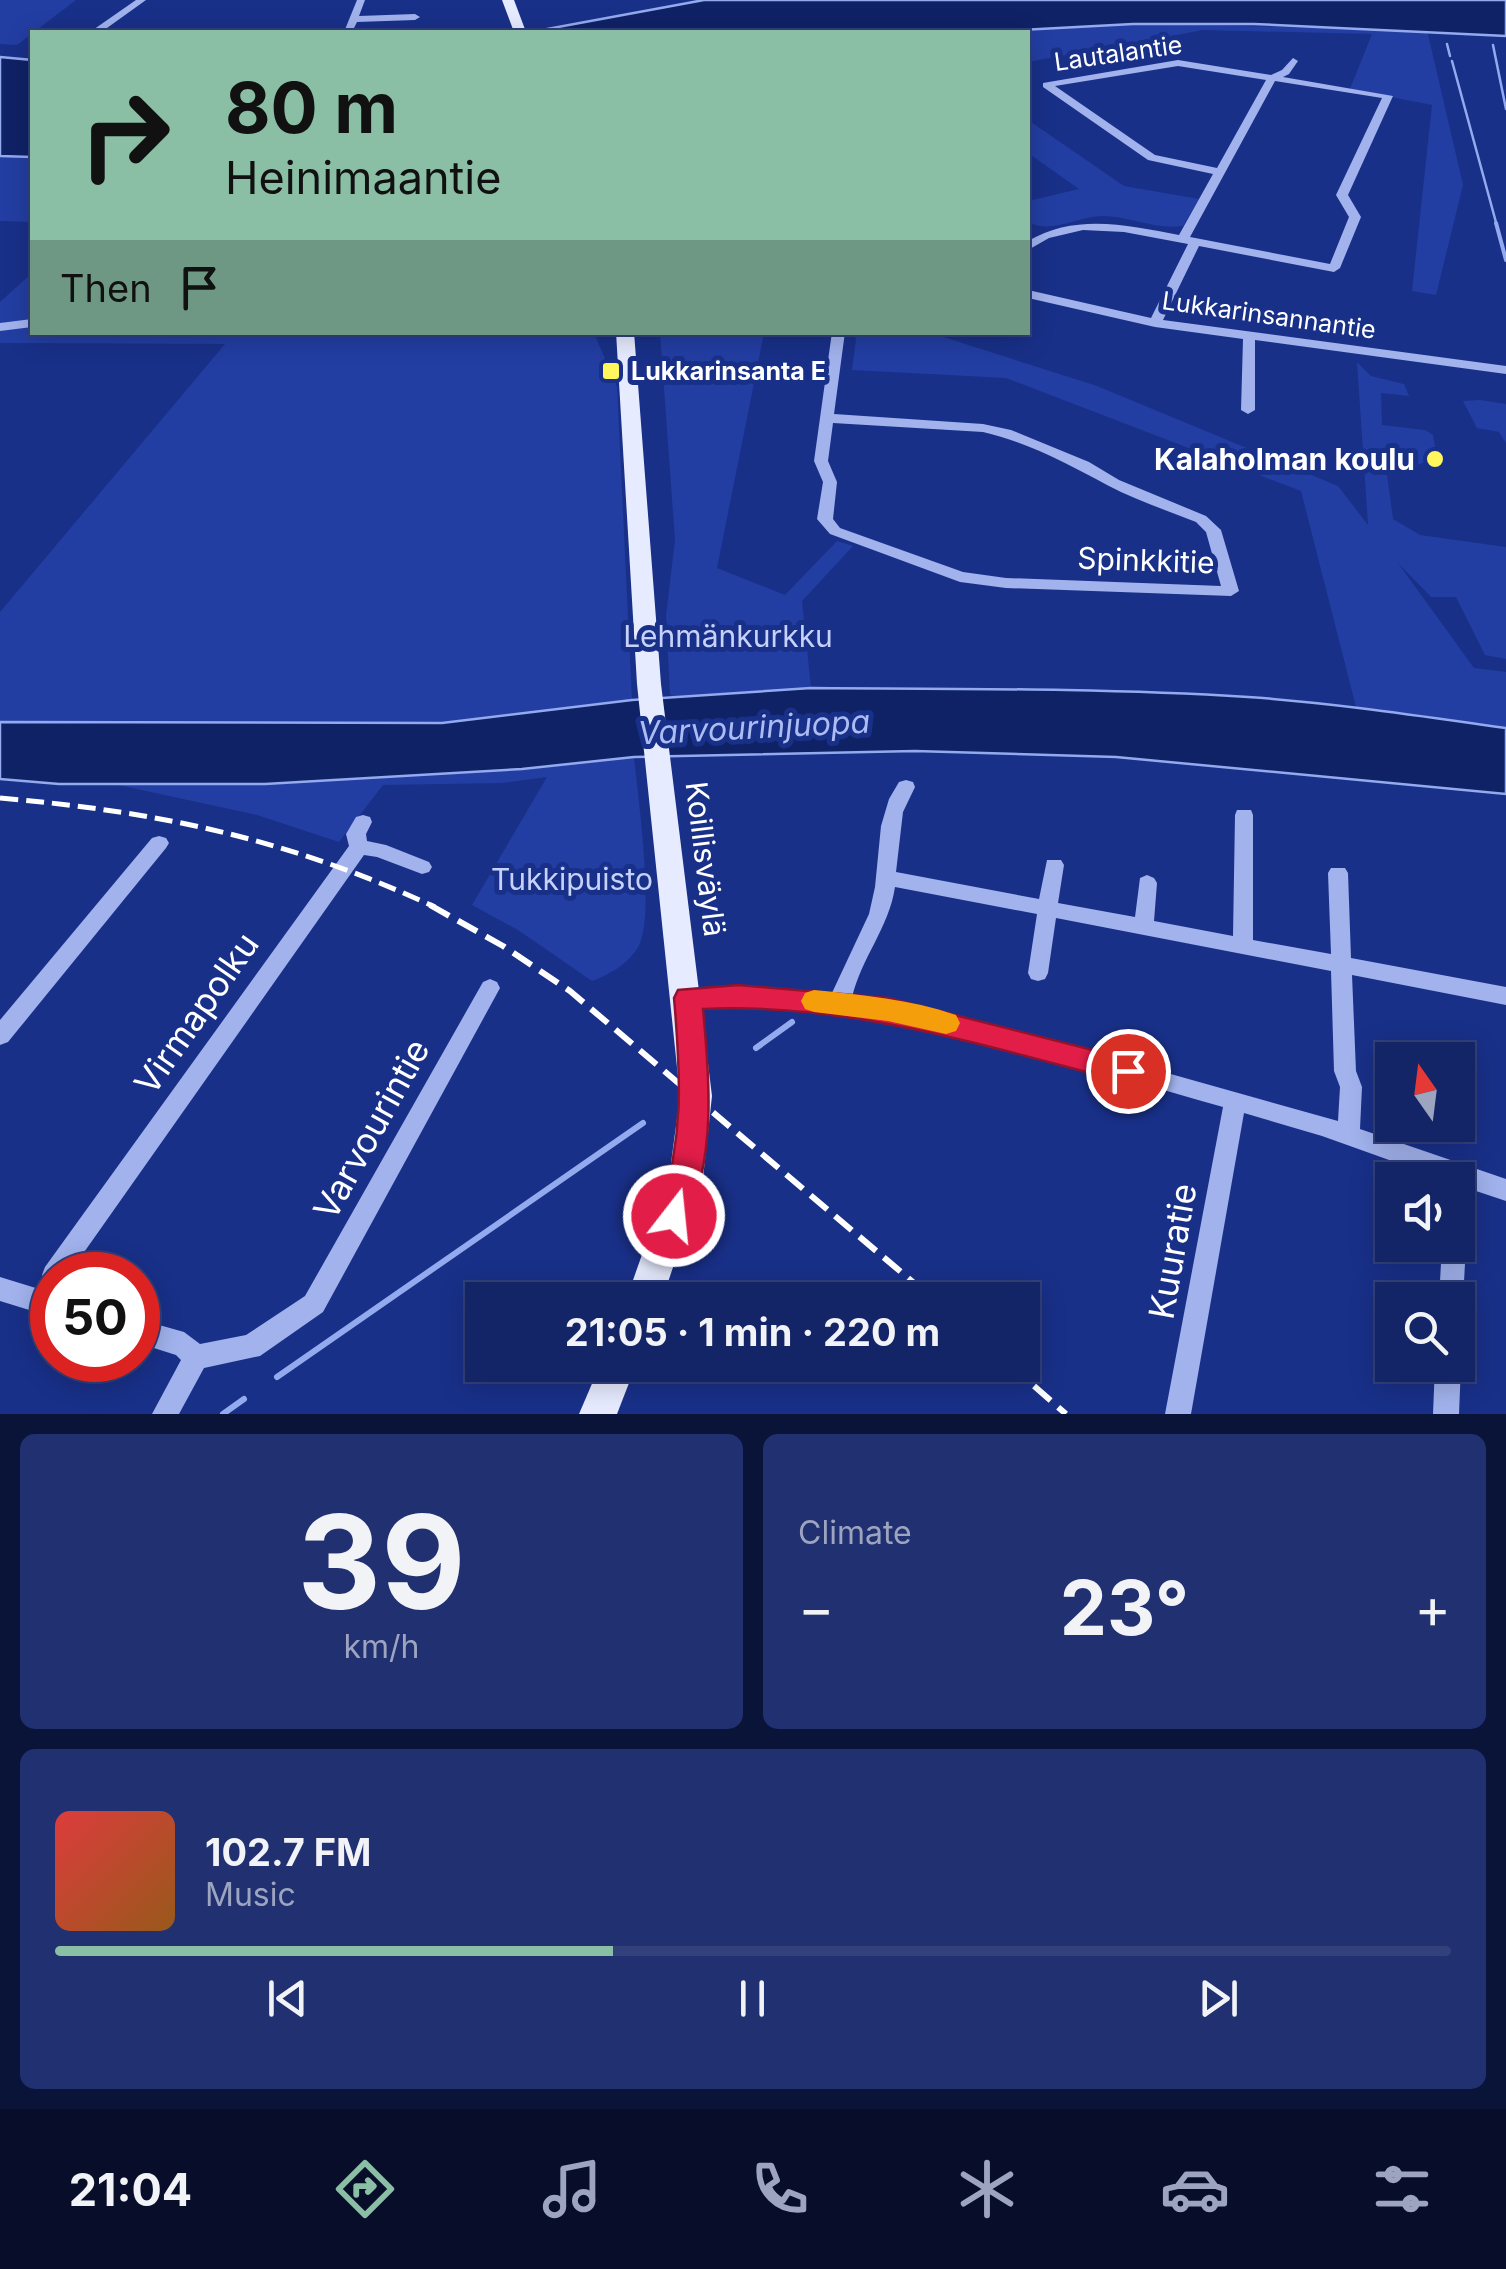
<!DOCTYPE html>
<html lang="en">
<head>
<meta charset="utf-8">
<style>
	:root { --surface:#132467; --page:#203070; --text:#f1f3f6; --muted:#9da4c0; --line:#32417b; --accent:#8abfa5 }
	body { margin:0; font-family:Inter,sans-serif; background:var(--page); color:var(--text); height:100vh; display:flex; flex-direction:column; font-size:38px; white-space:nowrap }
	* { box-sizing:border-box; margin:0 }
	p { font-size:32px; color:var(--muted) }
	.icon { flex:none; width:55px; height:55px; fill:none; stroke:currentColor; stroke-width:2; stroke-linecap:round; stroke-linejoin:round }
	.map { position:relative; height:1414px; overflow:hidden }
	.details { display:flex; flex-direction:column; gap:20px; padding:20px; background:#0a1439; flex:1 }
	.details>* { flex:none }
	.hud { position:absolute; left:30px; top:30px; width:1000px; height:305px; border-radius:0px; box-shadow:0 5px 25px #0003,0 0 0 2px var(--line); background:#8abfa5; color:#111; overflow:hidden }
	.needle { width:65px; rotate:346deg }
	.fabs { position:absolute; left:1375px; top:1042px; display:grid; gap:20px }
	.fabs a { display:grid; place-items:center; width:100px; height:100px; border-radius:0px; background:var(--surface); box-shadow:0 5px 25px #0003,0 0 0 2px var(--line); font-size:50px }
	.speed { position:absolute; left:30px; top:1252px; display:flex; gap:20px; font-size:50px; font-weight:700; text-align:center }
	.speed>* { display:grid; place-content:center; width:130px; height:130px; border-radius:50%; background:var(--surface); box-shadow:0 5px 25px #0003,0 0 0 2px var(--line); line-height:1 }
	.speed .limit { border:15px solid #d22; background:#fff; color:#111 }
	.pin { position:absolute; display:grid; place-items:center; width:85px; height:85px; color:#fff; margin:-42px; border:5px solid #fff; border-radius:50%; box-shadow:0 2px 10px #0007 }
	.me { position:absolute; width:110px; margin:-55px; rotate:16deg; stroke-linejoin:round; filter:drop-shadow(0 0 8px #0008) }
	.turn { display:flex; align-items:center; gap:35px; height:210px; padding:0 30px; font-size:45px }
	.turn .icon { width:130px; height:130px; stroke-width:2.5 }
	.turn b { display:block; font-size:70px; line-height:85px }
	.then { display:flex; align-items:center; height:95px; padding:0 30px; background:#0003; gap:20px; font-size:38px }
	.big { font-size:75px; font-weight:700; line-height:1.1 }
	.details .tile { flex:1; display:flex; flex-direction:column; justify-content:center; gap:15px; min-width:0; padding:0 35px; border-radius:15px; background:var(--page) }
	.details .dial { align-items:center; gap:0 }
	.dial b { font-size:130px; line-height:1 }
	.song { display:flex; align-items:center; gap:30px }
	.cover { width:120px; height:120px; border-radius:15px; background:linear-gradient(135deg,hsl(0 70% 55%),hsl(30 70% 35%)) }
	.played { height:10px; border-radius:5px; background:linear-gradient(90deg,var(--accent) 40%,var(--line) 40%) }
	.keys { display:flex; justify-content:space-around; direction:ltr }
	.heat { display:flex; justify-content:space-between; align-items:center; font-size:55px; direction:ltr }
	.details .tiles { flex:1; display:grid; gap:20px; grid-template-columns:1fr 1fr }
	.tile:last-child { grid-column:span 2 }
	.trip { position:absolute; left:465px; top:1282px; width:575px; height:100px; border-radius:0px; background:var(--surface); box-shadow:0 5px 25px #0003,0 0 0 2px var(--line); font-weight:700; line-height:100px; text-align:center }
	.tab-bar { display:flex; height:160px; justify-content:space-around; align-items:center; background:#080e29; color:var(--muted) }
	.tab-bar .icon { width:70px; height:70px }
	.tab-bar .selected { color:var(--accent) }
	.tab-bar b { font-size:45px; color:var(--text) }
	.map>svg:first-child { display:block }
</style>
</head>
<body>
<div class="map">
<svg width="1506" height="1414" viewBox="0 0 1506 1414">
	<rect width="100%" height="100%" fill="#193089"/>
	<g fill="#223ea2">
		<path d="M0,0H76L17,45L0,44Z"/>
		<path d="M1133,24L1427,30L1463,185L1436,295L1412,291L1432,105L1350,89L1372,34L1203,30L1146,41L1175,58L1163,60L1132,43L1028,62V32H983Z"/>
		<path d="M1028,120L1124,186L1199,199L1183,226C1156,230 1131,217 1105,216C1079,215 1052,235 1028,222V201L1079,189L1028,153Z"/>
		<path d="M0,156L32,157V222L0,221Z"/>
		<path d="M32,273V332L594,333L617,387L632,700L442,723L0,722V612L225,344L0,343V302Z"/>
		<path d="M660,333H764L717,568L785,595L837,541L853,546L802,601L811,688L675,699L670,694L666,616L675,540Z"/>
		<path d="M853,333H931L1097,386L1338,486L1368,525L1357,362L1371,376L1404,384L1409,396L1381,393L1382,425L1425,430L1433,435L1435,447L1429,460L1418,465L1411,460H1385L1393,519L1420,535L1506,547V659L1485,655L1456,597H1431L1398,563L1474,668L1506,672V728L1356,707L1301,491L1006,378L852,370L856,339Z"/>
		<path d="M1480,400L1506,404V443L1499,432L1477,428L1463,401Z"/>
		<path d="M634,757C638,797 654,910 640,943C632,962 609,975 592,981L518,930L472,905L547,777L502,783L383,785L339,842L257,815L109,783L265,784Z"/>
	</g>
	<g fill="#102266" stroke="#94aaef" stroke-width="2.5">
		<path d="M704,0H1506V36L1254,24H1133L983,32H531Z"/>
		<path d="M0,57L32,60V157L0,156Z"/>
		<path d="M811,688C956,689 1102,688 1248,697C1334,703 1420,716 1506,728V794L1116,757L915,751L634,757L522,769L265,784H59L0,779V722L442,723L632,700Z"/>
	</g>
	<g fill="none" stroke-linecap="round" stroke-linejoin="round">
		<g stroke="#94aaef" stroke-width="2.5">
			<path d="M1447,44L1450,56"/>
			<path d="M1493,45L1506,109"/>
			<path d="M1452,61L1497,226"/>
		</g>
		<path stroke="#94aaef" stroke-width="4" d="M1496,223L1506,260"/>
		<g stroke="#94aaef" stroke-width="6">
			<path d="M756,1048L792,1022"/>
			<path d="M277,1377L643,1123"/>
			<path d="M223,1414L244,1399"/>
		</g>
		<g fill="#a1b2ed" fill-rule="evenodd">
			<path d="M136,0H146L107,28L141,29L145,32H90Z"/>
			<path d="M357,0H365L359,16L415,14L420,17L415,20L357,22L352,32H344Z"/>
			<path d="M192,29H261L266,32H187Z"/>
			<path d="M1293,58L1298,61L1289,74L1283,77L1393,96L1348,195L1361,217L1340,268L1334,272L1199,246L1163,320L1506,366V374L1255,340V410L1248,414L1241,410L1243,339L1155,327L1028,298V290L1151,318L1188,244L1124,232L1083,230L1049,238L1028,250V241C1075,213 1128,225 1179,235L1213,174L1148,160L1043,87V83L1178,60L1271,75L1282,70ZM1178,66L1266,80L1217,168L1155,155L1055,86ZM1275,81L1382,98L1336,195L1349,217L1330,264L1190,237Z"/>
			<path d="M32,319V327L0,331V323Z"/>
			<path d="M832,332H845L834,414L983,424L1011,430L1089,462L1119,480L1206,516L1221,530L1239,591L1231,596L1006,588L960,582L830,534L817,519L823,482L814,461ZM833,423L983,432C1027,442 1068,464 1107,485C1135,500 1166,510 1196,522L1206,532L1221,586L1006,578L963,572L840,528L833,519L837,482L828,461Z"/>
			<path d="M906,780L913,782L915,787L903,812L896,872L1039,899L1047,860H1061L1064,865L1058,903L1135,917L1140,878L1147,875L1154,878L1157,883L1154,921L1233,936L1235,815L1237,810H1251L1253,815V940L1331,954L1328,873L1331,868H1345L1348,873L1351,958L1506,987V1005L1352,975L1356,1071L1362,1087L1360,1129L1506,1179V1201L1458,1185V1180H1445L1322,1136L1244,1113L1191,1414H1165L1223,1107C1085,1068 946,1022 803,1010C765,1006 727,1006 688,1007L681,1004L677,998L681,992L688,989H746L831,995L869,914L875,887L881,826L889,799L899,782ZM895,887L1037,914L1028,973L1031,979L1038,981L1045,979L1048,973L1056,918L1331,971L1334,1071L1340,1087L1338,1121L1025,1033L915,1008L852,998C861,958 889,928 895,887Z"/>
			<path d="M363,815L370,817L372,822L366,834L367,841L386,845L429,862L432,867L429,872L422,874L377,857L364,855L68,1275H52V1286L45,1283L42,1275L45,1267L349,846L346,834L356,817Z"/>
			<path d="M159,836L166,838L169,843L166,848L8,1042L0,1045V1020L152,838Z"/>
			<path d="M490,979L497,982L500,988L323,1312L260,1356L204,1368L179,1414H152L181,1360L176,1355L138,1343V1319L184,1332L200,1344L246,1335L305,1296L483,982Z"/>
			<path d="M1458,1235L1463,1237L1466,1245L1463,1300L1458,1309V1300H1439L1442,1245H1458Z"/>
			<path d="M0,1277L52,1293V1317L0,1301Z"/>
			<path d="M1458,1357L1461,1365L1459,1414H1433L1435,1365H1458Z"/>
		</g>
		<g fill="#e7ebff" fill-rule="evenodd">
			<path d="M502,0H514L526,32H514Z"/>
			<path d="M616,332H634L661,684L712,1096L703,1178L662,1300H626L669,1178L680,1096L637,684Z"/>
			<path d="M600,1365H636L617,1414H579Z"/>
		</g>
		<path stroke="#fff" stroke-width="5" stroke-dasharray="18 8" stroke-linecap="butt" d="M0,798C161,812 288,839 435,907"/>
		<g stroke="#fff" stroke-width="6" stroke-dasharray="22 10" stroke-linecap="butt">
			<path d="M430,905L503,946L570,991L934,1300"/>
			<path d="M1010,1365L1066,1414"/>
		</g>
	</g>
	<path fill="#e11d48" stroke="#92132f" stroke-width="2.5" d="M738,985L888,998L1128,1059L1138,1062L1143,1071L1138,1079L1128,1083C988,1047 849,1002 703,1009C710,1082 716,1157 685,1226L674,1230L663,1226L659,1216C684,1138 681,1078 674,998L678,990Z"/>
	<path fill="#f59e0b" d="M814,990C862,995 910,999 956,1015L960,1023L956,1031L946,1034L888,1021L814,1012L805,1009L801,1001L805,993Z"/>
	<g fill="#fff55d" stroke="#193089" stroke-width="4">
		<rect x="601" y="361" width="20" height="20" rx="5"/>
		<circle cx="1435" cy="459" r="10"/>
	</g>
	<g text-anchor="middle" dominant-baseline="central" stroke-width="10" stroke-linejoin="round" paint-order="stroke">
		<g font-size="25" fill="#fff" stroke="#193089">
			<text transform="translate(1118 53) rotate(-8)">Lautalantie</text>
			<text transform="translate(1269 315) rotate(8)">Lukkarinsannantie</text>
		</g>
		<g font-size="25" font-weight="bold" fill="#fff" stroke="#193089" text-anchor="start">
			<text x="631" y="371">Lukkarinsanta E</text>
		</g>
		<g font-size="30" font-weight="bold" fill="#fff" stroke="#193089" text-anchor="end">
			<text x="1415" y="459">Kalaholman koulu</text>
		</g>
		<g font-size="30" fill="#fff" stroke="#193089">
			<text transform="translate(1146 560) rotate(2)">Spinkkitie</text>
			<text transform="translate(706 859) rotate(83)">Koillisväylä</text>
		</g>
		<g font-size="30" fill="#c7d2fa" stroke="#193089">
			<text x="728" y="636">Lehmänkurkku</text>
			<text x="572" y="879">Tukkipuisto</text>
		</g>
		<g font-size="32" font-style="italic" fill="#adbdf4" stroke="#193089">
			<text transform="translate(754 727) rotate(-3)">Varvourinjuopa</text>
		</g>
		<g font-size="35" fill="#fff" stroke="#193089">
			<text transform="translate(196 1013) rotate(-55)">Virmapolku</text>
			<text transform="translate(371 1129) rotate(-61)">Varvourintie</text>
			<text transform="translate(1172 1251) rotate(-80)">Kuuratie</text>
		</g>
	</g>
</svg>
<div class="fabs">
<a><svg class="needle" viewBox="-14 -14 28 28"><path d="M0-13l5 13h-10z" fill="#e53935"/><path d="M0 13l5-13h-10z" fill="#9da4c0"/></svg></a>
<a><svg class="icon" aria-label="sound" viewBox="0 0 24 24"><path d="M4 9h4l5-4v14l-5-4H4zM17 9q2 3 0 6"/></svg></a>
<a><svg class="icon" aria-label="search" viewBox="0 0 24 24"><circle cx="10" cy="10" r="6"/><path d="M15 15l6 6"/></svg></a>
</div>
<div class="speed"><div class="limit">50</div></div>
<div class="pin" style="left:1128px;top:1071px;background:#d93025"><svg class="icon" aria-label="arrive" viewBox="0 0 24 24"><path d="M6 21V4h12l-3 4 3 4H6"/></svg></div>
<svg class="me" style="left:674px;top:1216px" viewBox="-20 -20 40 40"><circle r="17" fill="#e11d48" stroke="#fff" stroke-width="3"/><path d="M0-11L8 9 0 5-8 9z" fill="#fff"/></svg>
<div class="trip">21:05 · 1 min · 220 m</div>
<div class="hud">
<div class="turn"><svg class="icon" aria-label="right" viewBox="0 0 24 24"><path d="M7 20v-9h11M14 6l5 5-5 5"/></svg><div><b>80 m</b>Heinimaantie</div></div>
<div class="then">Then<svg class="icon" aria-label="arrive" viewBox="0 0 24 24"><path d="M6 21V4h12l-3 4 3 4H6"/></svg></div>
</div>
</div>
<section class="details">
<div class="tiles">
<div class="tile dial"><b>39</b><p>km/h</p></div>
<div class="tile"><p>Climate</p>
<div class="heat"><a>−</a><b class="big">23°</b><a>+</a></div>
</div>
<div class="tile">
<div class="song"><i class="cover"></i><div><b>102.7 FM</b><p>Music</p></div></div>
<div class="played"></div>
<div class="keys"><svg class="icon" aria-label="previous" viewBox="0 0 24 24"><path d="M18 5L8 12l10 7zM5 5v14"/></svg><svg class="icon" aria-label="pause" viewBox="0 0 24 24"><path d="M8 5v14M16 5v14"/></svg><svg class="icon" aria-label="next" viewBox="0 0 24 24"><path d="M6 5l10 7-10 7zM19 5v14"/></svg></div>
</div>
</div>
</section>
<nav class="tab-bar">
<b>21:04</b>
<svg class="icon selected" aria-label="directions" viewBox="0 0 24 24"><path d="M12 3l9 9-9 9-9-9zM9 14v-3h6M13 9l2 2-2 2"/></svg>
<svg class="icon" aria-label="music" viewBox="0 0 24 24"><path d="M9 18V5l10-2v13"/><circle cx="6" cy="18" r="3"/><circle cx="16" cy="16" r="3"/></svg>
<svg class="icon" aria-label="phone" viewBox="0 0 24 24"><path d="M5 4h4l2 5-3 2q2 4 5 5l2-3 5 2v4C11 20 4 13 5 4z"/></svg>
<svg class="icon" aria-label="climate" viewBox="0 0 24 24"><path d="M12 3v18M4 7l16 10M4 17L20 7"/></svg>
<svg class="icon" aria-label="car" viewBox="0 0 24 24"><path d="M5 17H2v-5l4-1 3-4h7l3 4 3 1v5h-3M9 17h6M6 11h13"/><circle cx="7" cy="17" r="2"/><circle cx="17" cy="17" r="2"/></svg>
<svg class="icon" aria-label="filters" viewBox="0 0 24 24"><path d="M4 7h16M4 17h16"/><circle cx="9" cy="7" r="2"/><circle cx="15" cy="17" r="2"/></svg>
</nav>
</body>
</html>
